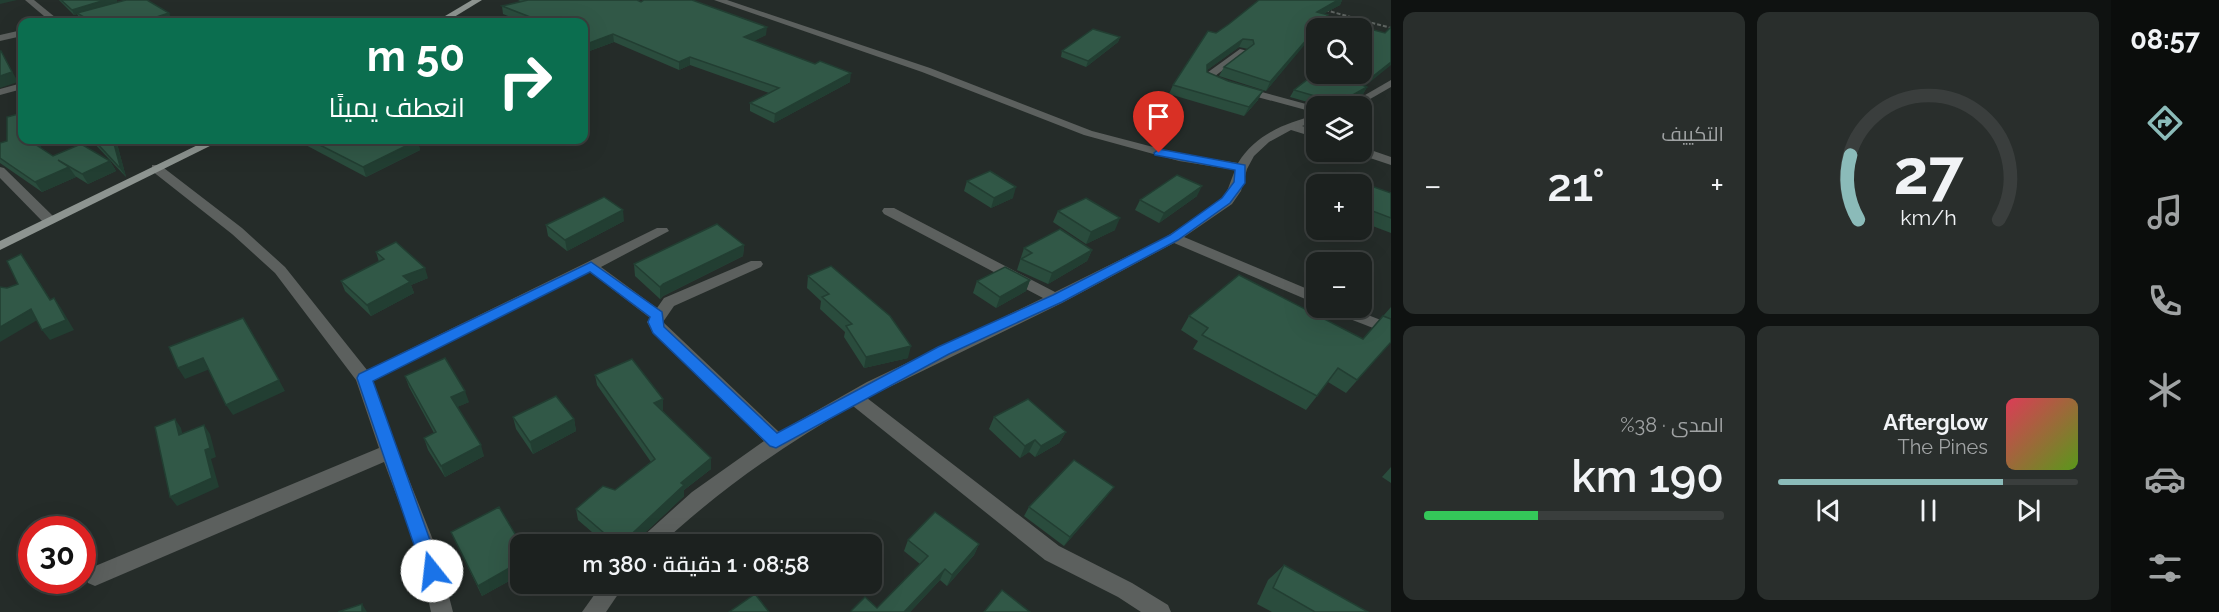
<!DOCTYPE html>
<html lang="ar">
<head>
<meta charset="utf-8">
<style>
	:root { --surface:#1c211f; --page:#292e2c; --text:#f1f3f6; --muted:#a0a3a4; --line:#3a3e3d; --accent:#8bbbb9 }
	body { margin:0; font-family:Raleway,Cairo,sans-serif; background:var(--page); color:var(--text); direction:rtl; height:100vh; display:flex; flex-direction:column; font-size:22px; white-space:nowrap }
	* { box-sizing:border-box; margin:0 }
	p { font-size:20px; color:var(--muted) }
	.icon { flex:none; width:33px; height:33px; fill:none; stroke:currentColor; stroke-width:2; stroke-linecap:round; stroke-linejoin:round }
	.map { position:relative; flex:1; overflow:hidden; direction:ltr }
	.details { display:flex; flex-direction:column; gap:12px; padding:12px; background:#0f1211; width:720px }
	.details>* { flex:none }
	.top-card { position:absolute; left:18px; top:18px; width:570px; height:126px; border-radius:12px; box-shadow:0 6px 24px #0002,0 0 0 2px var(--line); direction:rtl; background:#0b6e4f; color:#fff; overflow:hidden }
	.fabs { position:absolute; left:1306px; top:18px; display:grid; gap:12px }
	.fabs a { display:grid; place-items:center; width:66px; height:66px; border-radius:12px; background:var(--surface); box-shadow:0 6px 24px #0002,0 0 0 2px var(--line); font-size:30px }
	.speed { position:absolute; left:18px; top:516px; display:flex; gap:12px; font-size:30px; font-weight:700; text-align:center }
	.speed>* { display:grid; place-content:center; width:78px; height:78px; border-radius:50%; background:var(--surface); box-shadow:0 6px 24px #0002,0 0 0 2px var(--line); line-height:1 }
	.speed .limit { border:9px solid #d22; background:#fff; color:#111 }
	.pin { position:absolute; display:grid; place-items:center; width:51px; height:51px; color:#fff; margin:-62px -26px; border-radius:50% 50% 50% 0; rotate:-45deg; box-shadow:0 0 6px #0007 }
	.pin .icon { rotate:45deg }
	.me { position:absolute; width:66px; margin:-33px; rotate:344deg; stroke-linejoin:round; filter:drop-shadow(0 0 4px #0008) }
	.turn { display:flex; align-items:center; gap:21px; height:126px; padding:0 24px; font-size:27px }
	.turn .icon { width:78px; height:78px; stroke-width:2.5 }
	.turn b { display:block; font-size:42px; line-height:51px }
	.big { font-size:45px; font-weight:600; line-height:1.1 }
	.details .card { flex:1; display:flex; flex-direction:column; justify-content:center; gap:9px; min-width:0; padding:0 21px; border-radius:12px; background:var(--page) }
	.details .dial { align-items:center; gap:0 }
	.dial svg { height:156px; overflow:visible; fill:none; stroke:var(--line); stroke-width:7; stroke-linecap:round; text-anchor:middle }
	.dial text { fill:var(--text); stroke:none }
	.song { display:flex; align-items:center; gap:18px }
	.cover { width:72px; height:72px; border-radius:9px; background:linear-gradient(135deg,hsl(350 70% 55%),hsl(90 70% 35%)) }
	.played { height:6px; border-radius:3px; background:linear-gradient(90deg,var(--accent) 75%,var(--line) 75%) }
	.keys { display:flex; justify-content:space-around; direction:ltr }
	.heat { display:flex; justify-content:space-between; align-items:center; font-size:33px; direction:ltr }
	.charge { height:9px; border-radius:4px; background:linear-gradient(90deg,#34c759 38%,var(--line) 0) }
	.details .tiles { flex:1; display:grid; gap:12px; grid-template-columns:repeat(2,1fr) }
	.trip { position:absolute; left:510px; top:534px; width:372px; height:60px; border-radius:12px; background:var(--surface); box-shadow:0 6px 24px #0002,0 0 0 2px var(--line); font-weight:600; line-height:60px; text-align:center; direction:rtl }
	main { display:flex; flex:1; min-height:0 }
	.menu { display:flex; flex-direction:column; width:108px; justify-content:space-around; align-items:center; background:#0b0d0c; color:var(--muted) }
	.menu .icon { width:42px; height:42px }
	.menu .selected { color:var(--accent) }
	.menu b { font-size:27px; color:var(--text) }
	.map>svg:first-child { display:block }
</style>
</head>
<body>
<main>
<nav class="menu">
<b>08:57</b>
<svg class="icon selected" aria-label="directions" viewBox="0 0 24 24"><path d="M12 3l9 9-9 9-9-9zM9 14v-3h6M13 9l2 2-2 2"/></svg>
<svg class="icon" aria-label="music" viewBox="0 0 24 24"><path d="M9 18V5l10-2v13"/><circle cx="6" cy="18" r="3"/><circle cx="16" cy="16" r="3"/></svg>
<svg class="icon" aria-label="phone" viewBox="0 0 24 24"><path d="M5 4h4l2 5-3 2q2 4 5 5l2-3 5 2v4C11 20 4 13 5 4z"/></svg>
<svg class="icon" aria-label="climate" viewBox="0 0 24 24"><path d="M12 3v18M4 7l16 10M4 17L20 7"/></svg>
<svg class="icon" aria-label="car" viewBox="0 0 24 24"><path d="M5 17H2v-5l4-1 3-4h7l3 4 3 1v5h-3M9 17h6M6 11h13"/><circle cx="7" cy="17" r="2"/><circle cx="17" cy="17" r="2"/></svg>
<svg class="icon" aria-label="filters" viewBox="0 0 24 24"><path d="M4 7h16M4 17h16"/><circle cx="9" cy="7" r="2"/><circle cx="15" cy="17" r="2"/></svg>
</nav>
<section class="details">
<div class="tiles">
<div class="card dial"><svg viewBox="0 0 100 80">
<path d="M14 69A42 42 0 1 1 86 69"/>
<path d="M14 69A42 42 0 0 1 10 36" stroke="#8bbbb9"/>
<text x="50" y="56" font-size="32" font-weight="700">27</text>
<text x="50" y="72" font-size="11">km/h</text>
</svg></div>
<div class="card"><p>التكييف</p>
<div class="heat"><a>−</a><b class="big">21°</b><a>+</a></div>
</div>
<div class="card">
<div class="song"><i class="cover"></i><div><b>Afterglow</b><p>The Pines</p></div></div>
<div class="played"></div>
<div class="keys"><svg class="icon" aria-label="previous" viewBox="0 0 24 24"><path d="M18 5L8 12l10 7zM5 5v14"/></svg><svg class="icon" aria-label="pause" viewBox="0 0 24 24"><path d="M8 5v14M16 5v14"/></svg><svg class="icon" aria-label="next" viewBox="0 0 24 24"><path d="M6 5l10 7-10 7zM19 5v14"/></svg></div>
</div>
<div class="card"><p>المدى · 38%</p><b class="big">190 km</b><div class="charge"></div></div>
</div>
</section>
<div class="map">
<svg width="1391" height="612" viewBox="0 0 1391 612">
	<rect width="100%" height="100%" fill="#252c29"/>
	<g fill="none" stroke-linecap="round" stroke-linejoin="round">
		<path stroke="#5e6461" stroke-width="2" stroke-dasharray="4 2" stroke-linecap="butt" d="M1325,10L1391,28"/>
		<g fill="#5c605e" fill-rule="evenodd">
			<path d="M25,0H34L61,22H51Z"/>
			<path d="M714,0H727L930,68L1092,131L1180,154L1238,163C1256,134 1285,123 1317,115V121L1302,126L1317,131V138L1291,130L1269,142L1254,156L1247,169L1241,191L1232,204L1184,237L1317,293V304L1174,243L1062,303L867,398L1059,546L1132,583L1168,605L1171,612H1141L1118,597L1045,560L853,406C783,445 720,490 661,544H638L641,538L692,492L764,441L653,333L647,322L650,318L590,272L373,381L398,452L437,550L453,612H431L417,550L384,462L102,583L95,586L88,583L85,576L88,569L379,448L356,380L275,273L232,234L152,171V165H160L242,228L285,267L367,370L657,228H667L669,231L601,267L657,308L664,298L751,261H761L763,264L761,267L674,306L663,322L779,432L867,382L1043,298L884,214L882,211L884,208H894L1055,292L1164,238L1204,213L1226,194L1235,170L1179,161L1084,135L922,72Z"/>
			<path d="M98,9L102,12L101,14L74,22H61Z"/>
			<path d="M22,30V36L0,41V35Z"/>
			<path d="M1240,49L1248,51L1215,76L1232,84L1317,107V113L1224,88L1204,79V75Z"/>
			<path d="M1391,80V87L1358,106H1346Z"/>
			<path d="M22,83V89L0,95V89Z"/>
			<path d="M1362,147L1391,157V165L1358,154L1356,152H1362Z"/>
			<path d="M0,167L4,168L54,217L56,220L54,223H44L0,178Z"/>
			<path d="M1329,308H1350L1391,324V335L1332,312Z"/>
			<path d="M602,584H625L606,612H582Z"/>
		</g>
		<g fill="#8d9490" fill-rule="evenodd">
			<path d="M472,0H482L446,22H435Z"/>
			<path d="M208,140H222L0,250V241Z"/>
		</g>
	</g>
	<g fill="#2a4c3d">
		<path d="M59,0H117V2L104,6L173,22H82L77,14L74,15Z"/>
		<path d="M518,0H637L766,35L753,41L850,82L774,123L750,111V103L769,93L690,65L679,70L614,42L584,53V22H524L503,14L502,6L522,2Z"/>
		<path d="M1259,0H1342L1340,5L1323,14L1328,15L1323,23L1319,28H1317L1266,91L1219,76L1224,67L1248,49L1239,47L1207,70V72L1258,100L1244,116L1169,94L1173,85L1229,24Z"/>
		<path d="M1120,37L1118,42L1086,67L1061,57L1062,51Z"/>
		<path d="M1365,86L1367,87L1363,94L1341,106H1318V105L1290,97L1294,90Z"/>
		<path d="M22,140H41V148L53,156L110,161L116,171L88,184L75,176L76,177L42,192L0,163V143Z"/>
		<path d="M91,140H116L126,177Z"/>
		<path d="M301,140H417L420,150L366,177L302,143Z"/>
		<path d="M967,181L1013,198L991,208L964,191Z"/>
		<path d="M1391,193V233L1362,222V201Z"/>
		<path d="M1197,196L1159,223L1135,210L1140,200Z"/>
		<path d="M1058,211L1115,230L1086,244L1053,222Z"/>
		<path d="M624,221L567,251L548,236L546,225Z"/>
		<path d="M744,245L743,256L663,296L660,299L635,276L634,264Z"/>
		<path d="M1024,248L1092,250L1087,261L1048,284L1017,270Z"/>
		<path d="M376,252L428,278L411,285L414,293L371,316L345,291L341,281L379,262Z"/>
		<path d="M808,276L908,358L864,368L844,337L845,332L820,309L821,301L807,288Z"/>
		<path d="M1030,280L1026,291L996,308L973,293L977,281Z"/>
		<path d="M1391,307V342L1346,393L1328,382L1306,410L1193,349L1198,341L1181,330L1189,316L1363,339Z"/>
		<path d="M595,375L663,399V410H662L711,469L684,490V496L633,544H606L578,520L576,509L615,490L651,462L597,385Z"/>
		<path d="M405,376L469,402L457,407L484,456L445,477L428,450L424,438L434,433L409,387Z"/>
		<path d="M513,417L574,419L576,431L533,454L516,429Z"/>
		<path d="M994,417L1066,432L1059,443L1035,457L1029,452L1020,458L989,429Z"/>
		<path d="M1391,467V483L1382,477Z"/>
		<path d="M1107,496L1064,546L1024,516L1029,507Z"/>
		<path d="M451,532L521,544L520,575L482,596Z"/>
		<path d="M908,540L979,544L974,555L947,586L940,580L910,612H851L865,597L877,608L920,564L904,551Z"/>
		<path d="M1284,565L1368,612H1272L1257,604L1268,580Z"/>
	</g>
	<g fill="#223e32">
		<path d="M0,0H17L0,4Z"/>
		<path d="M105,0H117V2L74,15L72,10Z"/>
		<path d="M1338,0H1342L1340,5L1312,20L1317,12Z"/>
		<path d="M169,13L173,22H141Z"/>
		<path d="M1328,15L1323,23L1319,28H1317V30L1266,91L1270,82Z"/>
		<path d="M767,27L766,35L744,46V37Z"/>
		<path d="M613,34L614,42L584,53V45Z"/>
		<path d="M1120,37L1118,42L1086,67L1088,61Z"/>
		<path d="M1243,39L1239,47L1203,73L1207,65Z"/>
		<path d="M1,51L18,82L0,88V76Z"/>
		<path d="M690,57V65L679,70V62Z"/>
		<path d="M1391,62V65L1359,91L1367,87L1363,94L1341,106H1333L1362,85Z"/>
		<path d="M851,73L850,82L774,123L775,114Z"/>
		<path d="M1263,91L1258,100L1244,116L1249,107Z"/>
		<path d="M35,140H41V154L35,144Z"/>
		<path d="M113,140H116L126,177L119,167Z"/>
		<path d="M418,140L420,150L366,177L363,167Z"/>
		<path d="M110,161L116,171L88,184L82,174Z"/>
		<path d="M69,167L76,177L42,192L35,182Z"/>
		<path d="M1202,186L1197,196L1159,223L1164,213Z"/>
		<path d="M1016,187L1013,198L991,208L994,198Z"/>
		<path d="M623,210L624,221L567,251L565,240Z"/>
		<path d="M1120,218L1115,230L1086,244L1091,232Z"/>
		<path d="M744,245L743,256L663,296L660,299V287L663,284Z"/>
		<path d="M1092,250L1087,261L1048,284L1052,273Z"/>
		<path d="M21,254L28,264L57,310L50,300Z"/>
		<path d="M425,268L428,278L411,285L414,293L371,316L367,305L403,276Z"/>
		<path d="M1030,280L1026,291L996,308L1000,297Z"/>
		<path d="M54,298L61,308L74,330L50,340L42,330Z"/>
		<path d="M31,309L39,319L0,342V327Z"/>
		<path d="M911,346L908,358L864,368L866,357Z"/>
		<path d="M203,358L210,369L185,379L178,368Z"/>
		<path d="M279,380L285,391L233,415L226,405Z"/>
		<path d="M465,391L469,402L455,408L451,397Z"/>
		<path d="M663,399V410L655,414L654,403Z"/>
		<path d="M175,419L181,428L185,444L179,435Z"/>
		<path d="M574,419L576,431L533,454L530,442Z"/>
		<path d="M204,425L210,434L216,457L211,459L219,487L177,506L170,497Z"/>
		<path d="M1066,432L1059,443L1035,457L1041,446Z"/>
		<path d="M1035,440L1029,452L1020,458L1025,446Z"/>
		<path d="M481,445L484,456L445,477L441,466Z"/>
		<path d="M711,458V469L684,490V496L633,544H621L681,483Z"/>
		<path d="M1114,487L1107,496L1064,546L1070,537Z"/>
		<path d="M979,544L974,555L947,586L952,575Z"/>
		<path d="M520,562V575L482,596L478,586Z"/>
		<path d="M945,569L940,580L910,612H904Z"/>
		<path d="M362,604L367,612H362Z"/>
	</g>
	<g fill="#315847" stroke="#223e32" stroke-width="1.5">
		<path d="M61,0H105L72,10Z"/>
		<path d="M126,0H147L169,13L141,22H92L77,13Z"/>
		<path d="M528,0H637L641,2L644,0H692L767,27L744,37L815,64L820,61L851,73L775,114L750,103L779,88L690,57L679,62L613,34L584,45V22H543L502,6Z"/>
		<path d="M1259,0H1338L1317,12L1328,15L1270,82L1224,67L1254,44L1253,40L1243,39L1207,65V72L1228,81L1263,91L1249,107L1173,85L1208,31L1216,33L1229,24Z"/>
		<path d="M1391,27V62L1362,85L1367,87L1333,106H1323L1322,98L1294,90L1317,72V74H1362V36L1370,29L1385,33Z"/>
		<path d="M1093,29L1120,37L1088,61L1062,51Z"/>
		<path d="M0,51H1L12,72L0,76Z"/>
		<path d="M22,113V140H35V144L53,156L81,144L110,161L82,174L58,160L69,167L35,182L0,158V143L7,141V117Z"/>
		<path d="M94,140H113L120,166L119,167Z"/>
		<path d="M310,140H418L363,167Z"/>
		<path d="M990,171L1016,187L994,198L967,181Z"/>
		<path d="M1177,175L1202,186L1164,213L1140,200Z"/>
		<path d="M1374,187L1391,193V218L1362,207V201Z"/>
		<path d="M604,197L623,210L565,240L546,225Z"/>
		<path d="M1086,198L1120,218L1091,232L1058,211Z"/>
		<path d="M717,224L744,245L663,284L660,287L634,264Z"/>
		<path d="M1060,229L1092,250L1052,273L1021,259L1032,253L1024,248Z"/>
		<path d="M396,242L425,268L403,276L410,282L367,305L341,281L384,259L376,252Z"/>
		<path d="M21,254L50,300L54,298L66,320L42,330L31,309L0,327V287L7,288L18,284L7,261Z"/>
		<path d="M831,266L890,316L911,346L866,357L846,326L852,324L822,297L829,294L808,276Z"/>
		<path d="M1005,267L1030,280L1000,297L977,281Z"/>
		<path d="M1239,275L1363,339L1383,316L1391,319V342L1357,380L1338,368L1317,396L1202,335L1208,328L1189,316Z"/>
		<path d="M243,318L279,380L226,405L203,358L178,368L169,347Z"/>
		<path d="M445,358L465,391L451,397L481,445L441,466L424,438L436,432L405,376Z"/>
		<path d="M632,359L663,399L654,403L711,458L681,483L684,485L621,544H617L576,509L603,486L615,490L655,459L595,375Z"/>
		<path d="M556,396L574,419L530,442L513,417Z"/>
		<path d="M1028,399L1066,432L1041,446L1035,440L1025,446L994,417Z"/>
		<path d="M175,419L179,435L204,425L210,448L205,450L212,478L170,497L155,427Z"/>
		<path d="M1074,460L1114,487L1070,537L1029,507Z"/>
		<path d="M499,507L521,544L520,562L478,586L451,532Z"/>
		<path d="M935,512L979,544L952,575L945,569L904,612H852L851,611L865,597L877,608L928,556L908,540Z"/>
		<path d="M1284,565L1368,612H1315L1273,588Z"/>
		<path d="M1002,590L1030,612H984Z"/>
		<path d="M755,594L769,612H729Z"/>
		<path d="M362,604V612H338Z"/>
	</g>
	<path fill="#1a73e8" stroke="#114b97" stroke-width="1.5" d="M1159,149L1245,165V183L1230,203L1178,240L1062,302L949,354L776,448L770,446L653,333L648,322L650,317L590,272L373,381L441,571L438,577L432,580L425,577L357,378L359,374L591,262L662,312L664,327L777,433L938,347L1053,295L1170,235L1222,198L1234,182L1235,170L1155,155L1154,153Z"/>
</svg>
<div class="fabs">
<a><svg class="icon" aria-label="search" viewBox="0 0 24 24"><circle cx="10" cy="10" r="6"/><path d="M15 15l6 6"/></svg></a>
<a><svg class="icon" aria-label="layers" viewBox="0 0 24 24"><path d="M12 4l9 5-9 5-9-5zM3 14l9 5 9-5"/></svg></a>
<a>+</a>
<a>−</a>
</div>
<div class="speed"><div class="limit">30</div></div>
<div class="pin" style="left:1159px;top:153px;background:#d93025"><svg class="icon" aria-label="arrive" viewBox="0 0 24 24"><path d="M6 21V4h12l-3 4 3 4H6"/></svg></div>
<svg class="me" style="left:432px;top:571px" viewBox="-20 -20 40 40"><circle r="19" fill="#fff"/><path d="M0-13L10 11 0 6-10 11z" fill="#1a73e8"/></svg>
<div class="trip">08:58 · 1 دقيقة · 380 m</div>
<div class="top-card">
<div class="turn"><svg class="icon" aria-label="right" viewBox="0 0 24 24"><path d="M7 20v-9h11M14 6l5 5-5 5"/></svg><div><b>50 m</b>انعطف يمينًا</div></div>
</div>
</div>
</main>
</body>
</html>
